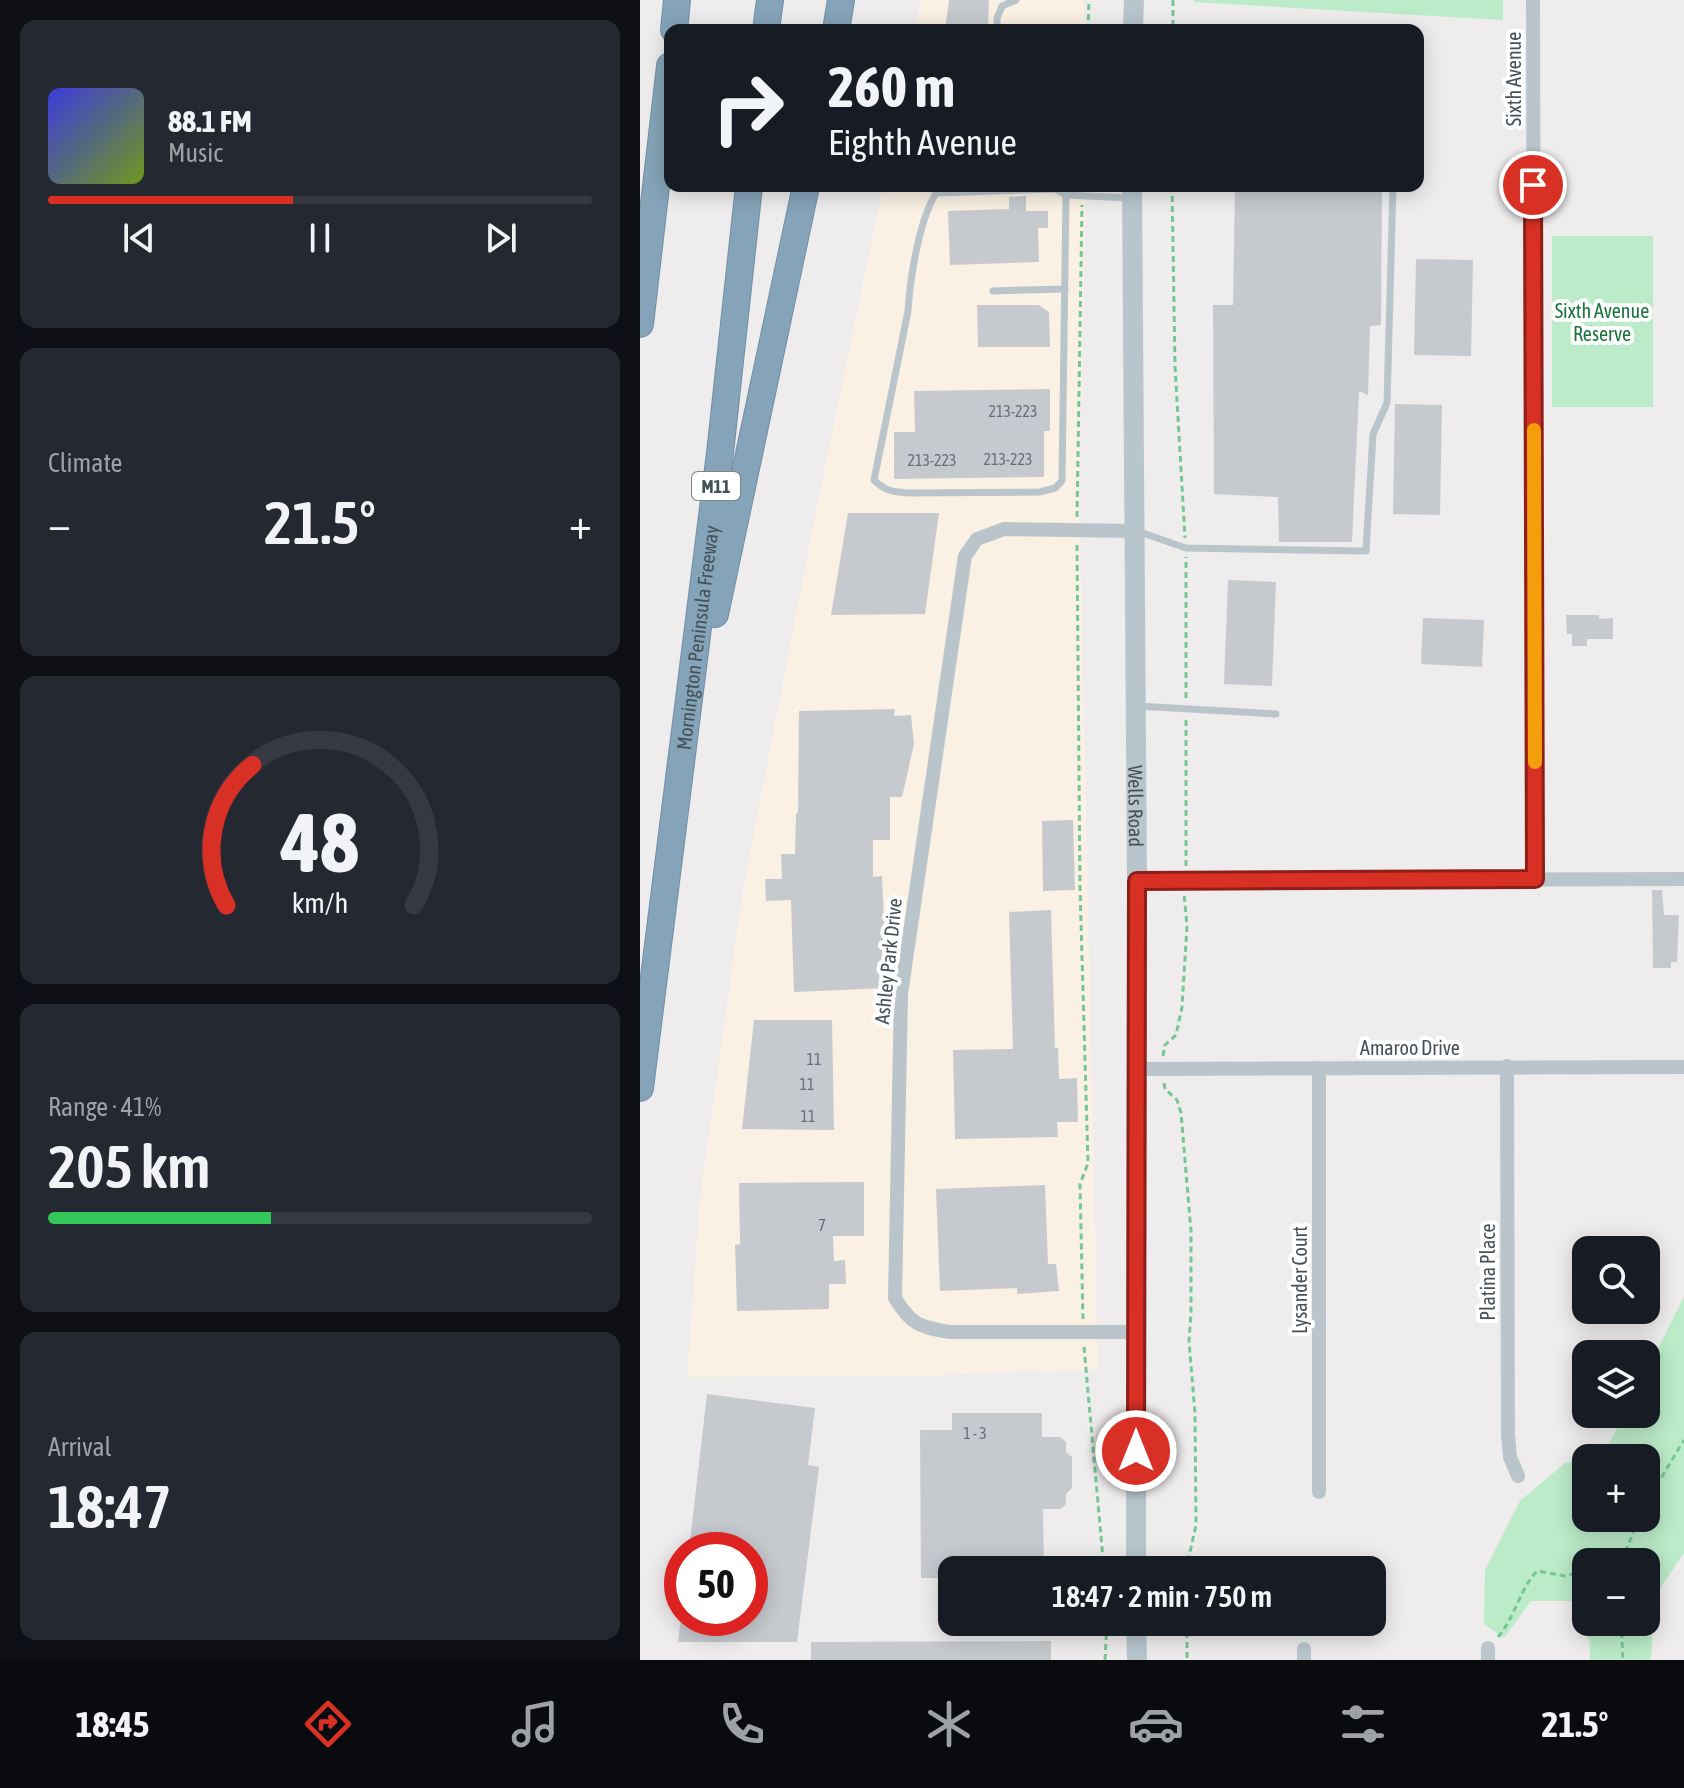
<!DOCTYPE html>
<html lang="en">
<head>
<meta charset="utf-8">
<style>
	:root { --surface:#171b24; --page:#242831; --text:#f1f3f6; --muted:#9ea1a6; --line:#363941; --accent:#d93025 }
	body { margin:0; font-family:"Asap Condensed",sans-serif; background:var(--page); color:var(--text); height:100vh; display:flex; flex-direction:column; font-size:30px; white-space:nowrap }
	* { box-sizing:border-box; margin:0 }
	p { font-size:26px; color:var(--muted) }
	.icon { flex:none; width:44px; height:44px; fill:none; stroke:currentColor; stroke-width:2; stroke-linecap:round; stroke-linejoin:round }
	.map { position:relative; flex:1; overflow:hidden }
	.side { display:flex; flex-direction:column; gap:20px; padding:20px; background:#0d0f14; width:640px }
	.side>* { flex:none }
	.top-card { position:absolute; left:24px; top:24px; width:760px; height:168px; border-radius:16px; box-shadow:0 4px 20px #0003; background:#171b24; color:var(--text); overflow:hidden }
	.fabs { position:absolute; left:932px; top:1236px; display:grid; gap:16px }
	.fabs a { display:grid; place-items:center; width:88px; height:88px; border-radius:16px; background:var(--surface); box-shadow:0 4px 20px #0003; font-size:40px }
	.speed { position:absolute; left:24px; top:1532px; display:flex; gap:16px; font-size:40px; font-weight:700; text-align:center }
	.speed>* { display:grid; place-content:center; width:104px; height:104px; border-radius:50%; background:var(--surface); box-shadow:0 4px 20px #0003; line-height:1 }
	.speed .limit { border:12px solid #d22; background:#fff; color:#111 }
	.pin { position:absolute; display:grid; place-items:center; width:68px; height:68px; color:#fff; margin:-34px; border:4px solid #fff; border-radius:50%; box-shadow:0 2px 8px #0007 }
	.me { position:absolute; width:88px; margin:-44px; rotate:0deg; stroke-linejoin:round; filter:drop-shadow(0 0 6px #0008) }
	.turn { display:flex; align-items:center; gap:28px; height:168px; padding:0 32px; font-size:36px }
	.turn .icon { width:104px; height:104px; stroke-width:2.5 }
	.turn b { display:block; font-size:56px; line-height:68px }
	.big { font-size:60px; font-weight:600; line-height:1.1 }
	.side .card { flex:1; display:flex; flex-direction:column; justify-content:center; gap:12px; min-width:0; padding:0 28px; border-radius:16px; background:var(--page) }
	.side .dial { align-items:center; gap:0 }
	.dial svg { height:208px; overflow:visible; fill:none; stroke:var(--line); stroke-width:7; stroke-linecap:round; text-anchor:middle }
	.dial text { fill:var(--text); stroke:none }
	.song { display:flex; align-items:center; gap:24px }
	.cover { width:96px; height:96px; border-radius:12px; background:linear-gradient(135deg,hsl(240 70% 55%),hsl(80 70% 35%)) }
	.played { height:8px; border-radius:4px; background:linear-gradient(90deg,var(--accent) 45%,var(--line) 45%) }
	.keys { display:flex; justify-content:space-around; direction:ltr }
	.heat { display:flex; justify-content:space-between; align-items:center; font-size:44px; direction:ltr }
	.charge { height:12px; border-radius:6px; background:linear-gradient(90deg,#34c759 41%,var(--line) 0) }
	.trip { position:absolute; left:298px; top:1556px; width:448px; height:80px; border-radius:16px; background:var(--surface); box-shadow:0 4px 20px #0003; font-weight:600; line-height:80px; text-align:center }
	.tab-bar { display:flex; height:128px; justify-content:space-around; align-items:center; background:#090b0e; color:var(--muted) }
	.tab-bar .icon { width:56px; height:56px }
	.tab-bar .current { color:var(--accent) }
	.tab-bar b { font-size:36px; color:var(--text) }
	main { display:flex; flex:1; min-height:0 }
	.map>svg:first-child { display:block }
</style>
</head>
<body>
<main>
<section class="side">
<div class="card">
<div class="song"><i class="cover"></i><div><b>88.1 FM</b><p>Music</p></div></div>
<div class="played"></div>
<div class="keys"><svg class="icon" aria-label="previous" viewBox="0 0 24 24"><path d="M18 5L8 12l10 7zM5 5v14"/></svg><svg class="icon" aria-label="pause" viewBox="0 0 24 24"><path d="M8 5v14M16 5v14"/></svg><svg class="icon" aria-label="next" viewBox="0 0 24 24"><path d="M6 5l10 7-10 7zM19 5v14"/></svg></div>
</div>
<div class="card"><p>Climate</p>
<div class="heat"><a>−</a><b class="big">21.5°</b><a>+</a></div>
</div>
<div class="card dial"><svg viewBox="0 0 100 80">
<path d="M14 69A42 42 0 1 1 86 69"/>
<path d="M14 69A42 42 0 0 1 24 15" stroke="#d93025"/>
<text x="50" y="56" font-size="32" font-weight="700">48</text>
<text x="50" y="72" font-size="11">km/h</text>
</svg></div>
<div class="card"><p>Range · 41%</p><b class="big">205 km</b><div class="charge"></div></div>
<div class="card"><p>Arrival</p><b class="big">18:47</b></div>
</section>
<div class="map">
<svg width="1044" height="1660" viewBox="0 0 1044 1660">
	<rect width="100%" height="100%" fill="#eeecec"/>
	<g fill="#faf1e4">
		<path d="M281,0H444L445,30H275Z"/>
		<path d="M243,186H446L439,484L458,1369L276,1376L47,1377L60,1198L103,889L176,511Z"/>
	</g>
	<g fill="#bbebc8" fill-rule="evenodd">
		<path d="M554,0H863V20L554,2Z"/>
		<rect x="912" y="236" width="101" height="171"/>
		<path d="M1044,1297V1553L1014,1597L1011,1660H950V1644L935,1601H891L864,1638L844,1624L845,1570L880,1501L925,1463L946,1460V1518H1006V1458H961L985,1414H1006V1372ZM946,1562H1006V1622H946Z"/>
	</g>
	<g fill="#c6cace">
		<path d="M309,0H349L348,24H340V30H305Z"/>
		<path d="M595,186H742L741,325L730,326L728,395L719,391L712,542H639L638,497L574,494L573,305H593Z"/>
		<path d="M386,196V211H408V228H398L399,262L310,265L308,211L369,209V197Z"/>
		<path d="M776,259L833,260L831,356L774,355Z"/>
		<path d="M337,305H399L409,312L410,347H338Z"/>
		<path d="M410,389V431H404V477L254,479V432H275L274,391Z"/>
		<path d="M755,404L802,405L800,515L753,514Z"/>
		<path d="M208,513H299L285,614L191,615Z"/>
		<path d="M588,580L636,582L632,686L584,684Z"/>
		<path d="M926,615H959V619L973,618V639H947V646H932V634H927Z"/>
		<path d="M783,618L844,620L842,667L781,664Z"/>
		<path d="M255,709L254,716L271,715L274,744L262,797H250V840H233V877L242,876L247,988L154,992L151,900L126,901L125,879H142L141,854H155L156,813H158L159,711Z"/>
		<path d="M433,820L435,890L403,891L402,821Z"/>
		<path d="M1012,890H1022L1024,915H1039L1037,962H1031V968H1013Z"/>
		<path d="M411,910L415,1048H418L419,1079L437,1078L438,1122H417L418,1137L315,1139L313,1050L373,1049L369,912Z"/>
		<path d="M114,1020H192L194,1130L102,1129Z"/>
		<path d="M224,1182V1236H193L194,1261L205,1260L206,1284H189V1309L97,1311L95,1245L100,1244L99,1183Z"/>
		<path d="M405,1185L408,1264H416L419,1291L377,1294V1288L300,1291L296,1189Z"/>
		<path d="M67,1394L175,1408L168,1465L179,1467L157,1642H38L41,1618H110V1550H49Z"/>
		<path d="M312,1413H402V1437H420L426,1442V1452L432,1457V1488L426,1494V1504L421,1509H403L404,1570H312V1578H281L280,1430H312Z"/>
		<path d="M411,1641V1660H171V1642Z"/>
	</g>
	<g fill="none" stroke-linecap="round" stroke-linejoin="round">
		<defs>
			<g id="motorway">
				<path d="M34,30L37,0"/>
				<path d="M126,30L130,0"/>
				<path d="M196,30L201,0"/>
				<path d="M0,324L30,66"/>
				<path d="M75,614L166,186"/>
				<path id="s2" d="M0,1088L80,453L109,186"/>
			</g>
		</defs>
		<use href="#motorway" stroke="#718fa4" stroke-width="28"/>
		<g stroke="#75c795" stroke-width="3" stroke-dasharray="6 4" stroke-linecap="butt">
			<path d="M533,0V30"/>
			<path d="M448,30L449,0"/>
			<path d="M532,186L535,366L545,538"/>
			<path d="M437,517L442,205"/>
			<path d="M437,545L440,887L448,1163L440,1184L443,1319"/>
			<path d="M546,698V557"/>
			<path d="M546,866V717"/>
			<path d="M523,1056L525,1045L536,1035L542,1007L547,926L544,893"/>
			<path d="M524,1083L525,1089L537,1100L541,1113L551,1231V1312L549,1342L555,1413L556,1525L546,1570"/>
			<path d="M444,1347L464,1570"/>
			<path d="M1006,1503L1044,1440"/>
			<path d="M985,1562L987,1548L999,1518"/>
			<path d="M547,1622V1660"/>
			<path d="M981,1622L983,1660"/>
			<path d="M858,1637C875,1617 880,1589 897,1571L925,1576L946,1570"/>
			<path d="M465,1660L467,1622"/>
		</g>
		<g stroke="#bac5cb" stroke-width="7">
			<path d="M357,30V18L362,6L376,0"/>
			<path d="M426,195L415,189L296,193C279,221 270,278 268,311L234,480C245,491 253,492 269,493L400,492L415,488L422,481L426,195L490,198"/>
			<path d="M353,291L425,289"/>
			<path d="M497,531L546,548L726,551L733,434L747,403L753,186"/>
			<path d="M498,706L636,714"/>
		</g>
		<g stroke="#bac5cb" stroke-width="14">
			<path d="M893,0L895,879"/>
			<path d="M495,531L364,529L337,539L325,556L261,994L255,1298C271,1325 280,1327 310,1332H496"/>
			<path d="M497,881L1044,879"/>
			<path d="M867,1066L868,1434L870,1457L878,1476"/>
			<path d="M679,1068V1492"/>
			<path d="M497,1069L1044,1067"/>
			<path d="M848,1648V1660"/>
			<path d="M664,1649V1660"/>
		</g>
		<g stroke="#b8c5cd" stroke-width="20">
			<path d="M493,30L494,0"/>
			<path id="s1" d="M492,186L497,881L496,1570"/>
			<path d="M496,1622L497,1660"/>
		</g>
		<use href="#motorway" stroke="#85a4b9" stroke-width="26"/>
	</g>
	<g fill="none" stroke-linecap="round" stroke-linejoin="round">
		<defs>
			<path id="route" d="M496,1451L497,881L895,879L893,185"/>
		</defs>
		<use href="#route" stroke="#8d1f18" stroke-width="20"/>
		<use href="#route" stroke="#d93025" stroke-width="14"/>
		<path stroke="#f59e0b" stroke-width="14" d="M894,430L895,762"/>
	</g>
	<g text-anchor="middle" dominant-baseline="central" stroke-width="8" stroke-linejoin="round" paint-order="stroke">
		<g font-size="16" fill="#656f76">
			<text x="373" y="411">213-223</text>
			<text x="368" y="459">213-223</text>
			<text x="292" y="460">213-223</text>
			<text x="174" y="1059">11</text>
			<text x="167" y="1084">11</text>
			<text x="168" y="1116">11</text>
			<text x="182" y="1225">7</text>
			<text x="335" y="1433">1 - 3</text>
		</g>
		<rect fill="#fff" stroke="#7d858a" stroke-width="2" x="52" y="472" width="48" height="28" rx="6"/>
		<g font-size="18" font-weight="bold" fill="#455158">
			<text x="76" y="486">M11</text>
		</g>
		<g font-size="20" fill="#455158" stroke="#fff">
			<text transform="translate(873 79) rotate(-90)">Sixth Avenue</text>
			<text stroke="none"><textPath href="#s2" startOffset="454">Mornington Peninsula Freeway</textPath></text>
			<text stroke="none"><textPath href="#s1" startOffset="620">Wells Road</textPath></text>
			<text transform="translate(248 961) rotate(-84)">Ashley Park Drive</text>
			<text x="770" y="1047">Amaroo Drive</text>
			<text transform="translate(847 1272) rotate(-90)">Platina Place</text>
			<text transform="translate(659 1280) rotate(-90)">Lysander Court</text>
		</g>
		<g font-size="20" fill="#1b743d" stroke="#fff">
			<text x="962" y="310">Sixth Avenue<tspan x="962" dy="23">Reserve</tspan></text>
		</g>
	</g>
</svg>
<div class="fabs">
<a><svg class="icon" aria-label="search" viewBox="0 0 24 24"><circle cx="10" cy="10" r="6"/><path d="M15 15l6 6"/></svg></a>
<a><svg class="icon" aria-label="layers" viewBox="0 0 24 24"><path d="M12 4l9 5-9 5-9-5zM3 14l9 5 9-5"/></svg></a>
<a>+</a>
<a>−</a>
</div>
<div class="speed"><div class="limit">50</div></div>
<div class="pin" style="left:893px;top:185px;background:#d93025"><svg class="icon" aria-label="arrive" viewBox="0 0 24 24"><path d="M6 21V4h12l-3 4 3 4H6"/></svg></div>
<svg class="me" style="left:496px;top:1451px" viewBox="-20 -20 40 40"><circle r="17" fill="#d93025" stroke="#fff" stroke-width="3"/><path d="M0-11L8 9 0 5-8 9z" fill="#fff"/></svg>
<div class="trip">18:47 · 2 min · 750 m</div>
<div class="top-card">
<div class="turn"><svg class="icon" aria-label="right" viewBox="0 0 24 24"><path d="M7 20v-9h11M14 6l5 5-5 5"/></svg><div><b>260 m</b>Eighth Avenue</div></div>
</div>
</div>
</main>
<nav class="tab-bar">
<b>18:45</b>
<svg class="icon current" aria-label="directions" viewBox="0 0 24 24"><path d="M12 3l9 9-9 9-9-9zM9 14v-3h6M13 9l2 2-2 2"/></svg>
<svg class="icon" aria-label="music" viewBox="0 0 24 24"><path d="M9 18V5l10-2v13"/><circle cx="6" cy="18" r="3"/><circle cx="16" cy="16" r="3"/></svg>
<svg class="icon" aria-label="phone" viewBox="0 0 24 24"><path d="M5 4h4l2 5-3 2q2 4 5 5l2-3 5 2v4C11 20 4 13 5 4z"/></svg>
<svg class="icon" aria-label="climate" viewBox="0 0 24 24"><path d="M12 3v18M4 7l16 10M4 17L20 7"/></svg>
<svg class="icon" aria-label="car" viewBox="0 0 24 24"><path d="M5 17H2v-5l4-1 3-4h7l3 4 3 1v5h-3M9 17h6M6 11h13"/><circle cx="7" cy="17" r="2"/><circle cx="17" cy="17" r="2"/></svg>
<svg class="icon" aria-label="filters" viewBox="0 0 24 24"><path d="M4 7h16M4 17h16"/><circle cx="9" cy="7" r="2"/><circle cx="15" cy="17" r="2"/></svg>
<b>21.5°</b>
</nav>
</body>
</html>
